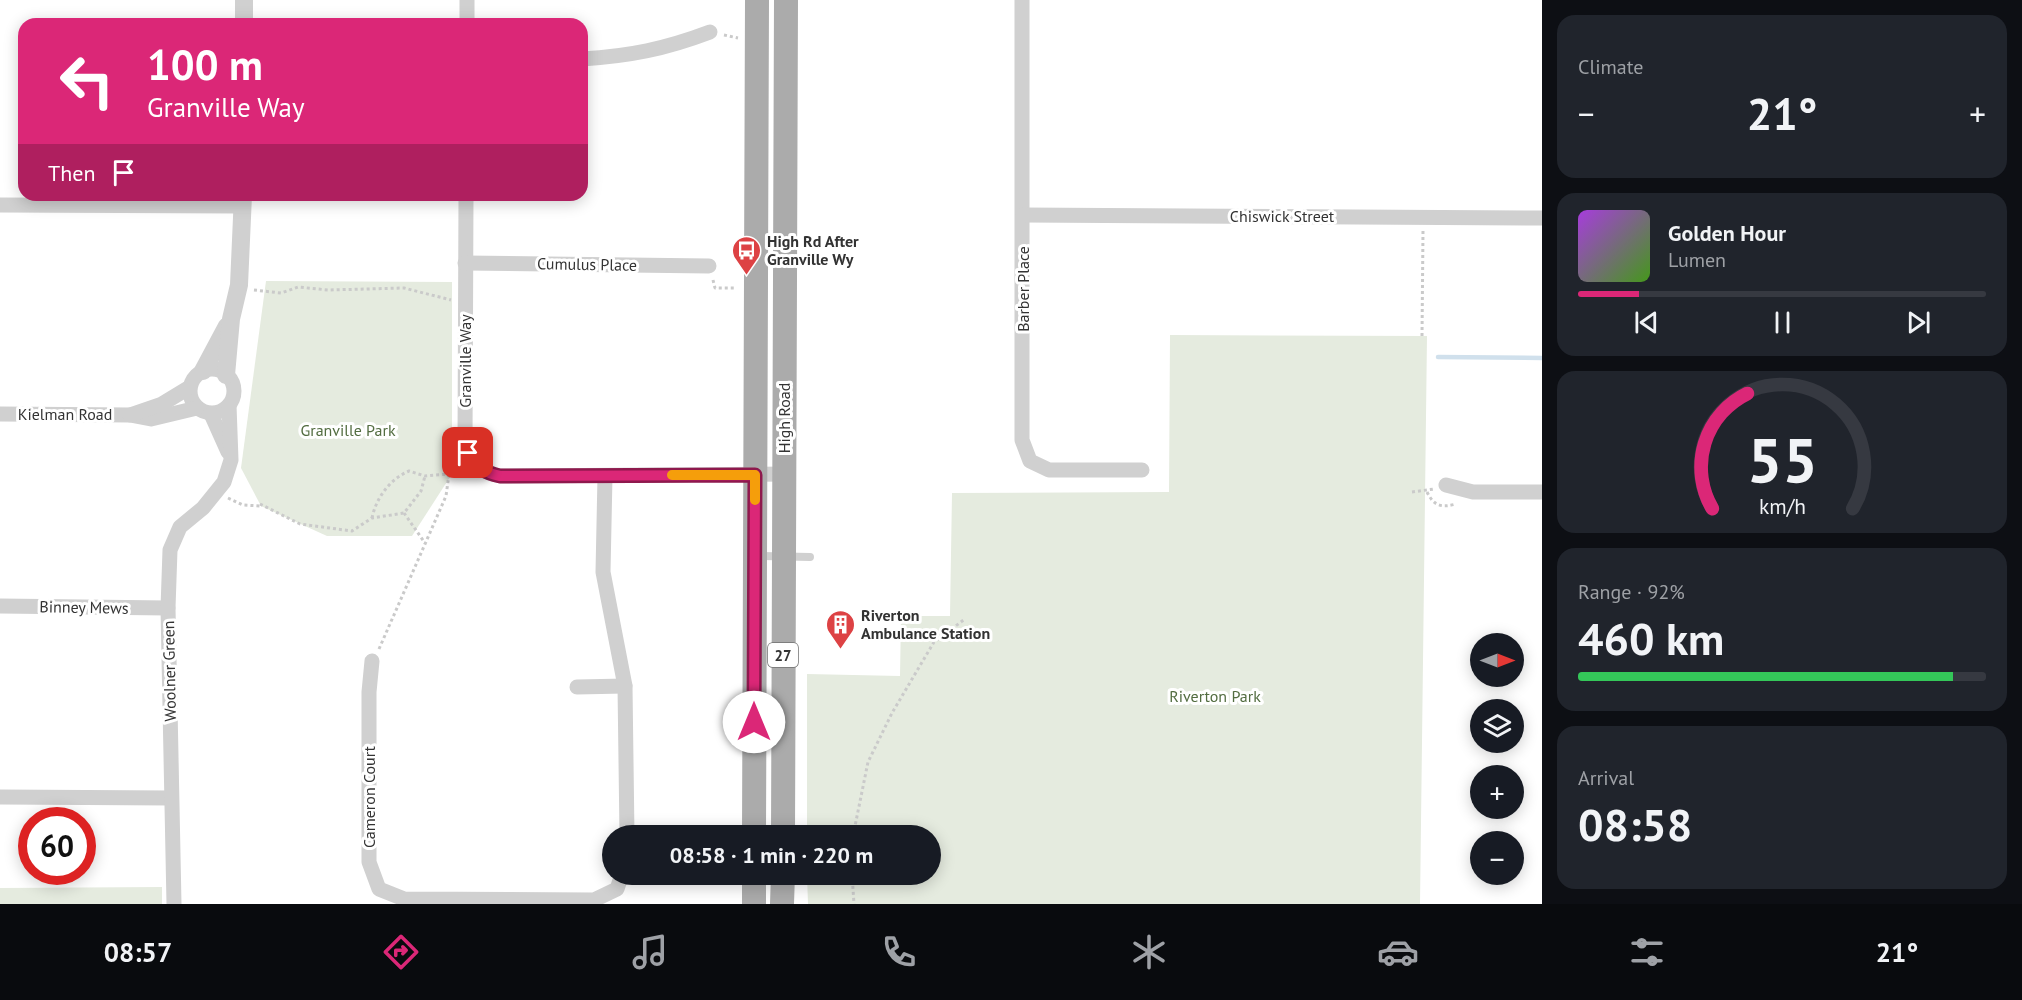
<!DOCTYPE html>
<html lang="en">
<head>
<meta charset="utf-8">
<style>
	:root { --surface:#171b24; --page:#20242c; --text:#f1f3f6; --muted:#9ea1a6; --line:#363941; --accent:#db2777 }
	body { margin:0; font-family:"PT Sans",sans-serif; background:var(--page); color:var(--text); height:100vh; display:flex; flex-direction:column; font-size:22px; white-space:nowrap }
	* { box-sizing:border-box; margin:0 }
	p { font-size:20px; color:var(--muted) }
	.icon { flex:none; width:33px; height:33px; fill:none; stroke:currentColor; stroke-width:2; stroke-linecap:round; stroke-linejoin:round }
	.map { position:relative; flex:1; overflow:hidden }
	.panel { display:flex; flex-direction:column; gap:15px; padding:15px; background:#0d0f14; width:480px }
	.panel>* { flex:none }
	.guide { position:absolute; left:18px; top:18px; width:570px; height:183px; border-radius:18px; box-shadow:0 3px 15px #0003; background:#db2777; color:#fff; overflow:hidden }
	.needle { width:39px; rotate:90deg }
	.buttons { position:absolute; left:1470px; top:633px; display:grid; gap:12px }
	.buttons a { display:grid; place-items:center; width:54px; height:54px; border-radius:50%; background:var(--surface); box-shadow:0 3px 15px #0003; font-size:30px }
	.speed { position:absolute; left:18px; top:807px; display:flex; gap:12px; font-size:30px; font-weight:700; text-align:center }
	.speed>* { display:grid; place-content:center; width:78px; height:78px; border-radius:50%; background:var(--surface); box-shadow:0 3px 15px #0003; line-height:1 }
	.speed .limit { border:9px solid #d22; background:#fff; color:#111 }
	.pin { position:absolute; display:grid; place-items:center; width:51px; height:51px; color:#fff; margin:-26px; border-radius:12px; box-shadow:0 3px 9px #0006 }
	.me { position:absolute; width:66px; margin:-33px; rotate:0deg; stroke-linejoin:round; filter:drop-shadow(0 0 4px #0008) }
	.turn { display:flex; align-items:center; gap:21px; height:126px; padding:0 30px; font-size:27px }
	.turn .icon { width:78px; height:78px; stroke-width:2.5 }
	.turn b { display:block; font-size:42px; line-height:51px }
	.then { display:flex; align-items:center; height:57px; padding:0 30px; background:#0003; gap:12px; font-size:22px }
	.big { font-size:45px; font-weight:800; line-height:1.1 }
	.panel .tile { flex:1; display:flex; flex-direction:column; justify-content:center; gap:9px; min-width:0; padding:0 21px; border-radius:18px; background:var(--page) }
	.panel .dial { align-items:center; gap:0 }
	.dial svg { height:156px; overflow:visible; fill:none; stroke:var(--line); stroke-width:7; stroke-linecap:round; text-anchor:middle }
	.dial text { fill:var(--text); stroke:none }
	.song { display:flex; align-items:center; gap:18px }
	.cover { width:72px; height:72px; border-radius:9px; background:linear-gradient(135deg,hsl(280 70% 55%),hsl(100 70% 35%)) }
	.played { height:6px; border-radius:3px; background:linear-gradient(90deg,var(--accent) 15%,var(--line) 15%) }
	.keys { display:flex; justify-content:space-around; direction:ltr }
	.heat { display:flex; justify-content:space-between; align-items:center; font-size:33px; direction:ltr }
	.charge { height:9px; border-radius:4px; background:linear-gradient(90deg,#34c759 92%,var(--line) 0) }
	.trip { position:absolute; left:602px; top:825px; width:339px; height:60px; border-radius:30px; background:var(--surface); box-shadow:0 3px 15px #0003; font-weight:800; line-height:60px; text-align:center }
	.menu { display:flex; height:96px; justify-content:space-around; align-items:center; background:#090b0e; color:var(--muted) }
	.menu .icon { width:42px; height:42px }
	.menu .selected { color:var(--accent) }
	.menu b { font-size:27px; color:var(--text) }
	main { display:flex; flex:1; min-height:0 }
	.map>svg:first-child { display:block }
</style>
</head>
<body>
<main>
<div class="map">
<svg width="1542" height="904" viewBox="0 0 1542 904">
	<rect width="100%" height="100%" fill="#fff"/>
	<g fill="#e5ebdf">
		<path d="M266,281L452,282V474L412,536H327L261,506L241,468Z"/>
		<path d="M1170,335L1427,336L1420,904H808L807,875L930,874V836L807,835V674L900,676L901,616H950L952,493L1169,492Z"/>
		<path d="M162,887V904H0V888Z"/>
	</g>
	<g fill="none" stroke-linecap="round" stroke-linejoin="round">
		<path stroke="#d0e0ec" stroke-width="4.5" d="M1438,357L1542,358"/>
		<g stroke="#cacaca" stroke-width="3" stroke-dasharray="3 3" stroke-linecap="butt">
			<path d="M724,35L738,38"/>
			<path d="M713,280L715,288H736"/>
			<path d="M254,290L281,293L298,287L328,290L404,288L451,300"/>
			<path d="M1422,336L1423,231"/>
			<path d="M1412,492L1434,489"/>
			<path d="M1427,492C1434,506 1441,508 1456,504"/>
			<path d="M228,498L243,505L261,506"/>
			<path d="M260,504L300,524L352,531L372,518L404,513L421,491L425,476"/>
			<path d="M404,513L425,543"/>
			<path d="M372,518C376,498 390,479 409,471L425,476L448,474"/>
			<path d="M379,649L446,496L449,474L459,464"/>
			<path d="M853,836L868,762L892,713L934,642L965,619"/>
			<path d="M852,874L854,904"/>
		</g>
		<path stroke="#d0d0d0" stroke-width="8" d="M757,556L810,557"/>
		<g stroke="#d0d0d0" stroke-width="15">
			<path d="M1022,0V440L1030,461L1049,470H1142"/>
			<path d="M467,24V0"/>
			<path d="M582,59C630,56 665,49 710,32"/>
			<path d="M466,195L465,443C470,463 481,472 500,476L784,474"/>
			<path d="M0,205L243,206"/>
			<path d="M1023,215L1542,218"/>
			<path d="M465,263L709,266"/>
			<circle cx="212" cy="391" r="22"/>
			<path d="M0,414L130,415L151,419L197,408"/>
			<path d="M211,414L228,452"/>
			<path d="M130,415L162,404L190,387"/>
			<path d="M605,476L603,572L625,686L627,836"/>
			<path d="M1446,485L1473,492H1542"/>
			<path d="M0,606L168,608"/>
			<path d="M372,661L369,692V862L379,889L404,899L594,900L617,889L622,874"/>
			<path d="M577,687L625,686"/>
			<path d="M0,797L171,798"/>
			<path d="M174,904L168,608L170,550L180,527L203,508L224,482L231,460L229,405"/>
		</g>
		<g stroke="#d0d0d0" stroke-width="18">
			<path d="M244,24V0"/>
			<path d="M203,371L227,326"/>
			<path d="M226,375L231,319L239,285L243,195"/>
		</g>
		<g stroke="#ababab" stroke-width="24">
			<path d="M754,836L757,0"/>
			<path d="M783,836L786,0"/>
			<path d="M754,904V874"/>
			<path d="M782,904L783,874"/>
		</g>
	</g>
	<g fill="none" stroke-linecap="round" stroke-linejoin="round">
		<defs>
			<path id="route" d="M468,453C476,467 485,473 500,476L755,475L754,722"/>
		</defs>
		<use href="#route" stroke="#8e194d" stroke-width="15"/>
		<use href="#route" stroke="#db2777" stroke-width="10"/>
		<path stroke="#f59e0b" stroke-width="10" d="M672,475H755V500"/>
	</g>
	<defs>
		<symbol id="bus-pin" viewBox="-11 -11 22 30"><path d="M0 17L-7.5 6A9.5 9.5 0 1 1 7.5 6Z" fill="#dd4244" stroke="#fff"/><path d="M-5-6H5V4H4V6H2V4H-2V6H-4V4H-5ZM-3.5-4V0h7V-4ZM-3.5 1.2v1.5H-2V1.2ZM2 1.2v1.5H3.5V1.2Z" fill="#fff"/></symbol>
		<symbol id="building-pin" viewBox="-11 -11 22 30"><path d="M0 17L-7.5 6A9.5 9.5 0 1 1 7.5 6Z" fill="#dd4244" stroke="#fff"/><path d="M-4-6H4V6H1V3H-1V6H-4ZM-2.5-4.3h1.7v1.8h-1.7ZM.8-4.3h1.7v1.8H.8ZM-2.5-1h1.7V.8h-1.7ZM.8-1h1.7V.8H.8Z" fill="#fff"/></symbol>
	</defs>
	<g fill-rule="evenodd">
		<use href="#bus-pin" x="730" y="234" width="33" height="45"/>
		<use href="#building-pin" x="824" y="608" width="33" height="45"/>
	</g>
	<g text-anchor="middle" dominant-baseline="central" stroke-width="6" stroke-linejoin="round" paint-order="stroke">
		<rect fill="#fff" stroke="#707070" stroke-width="1.5" x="768" y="643" width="30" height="24" rx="4.5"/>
		<g font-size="15" font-weight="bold" fill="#333">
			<text x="783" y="655">27</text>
		</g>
		<g font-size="16" fill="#333" stroke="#fff">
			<text x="1282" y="216">Chiswick Street</text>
			<text transform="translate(587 264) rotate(1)">Cumulus Place</text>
			<text transform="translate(1023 289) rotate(-90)">Barber Place</text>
			<text transform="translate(465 361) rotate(-90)">Granville Way</text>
			<text x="65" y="414">Kielman Road</text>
			<text transform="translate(784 418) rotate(-90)">High Road</text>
			<text transform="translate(84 607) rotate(1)">Binney Mews</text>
			<text transform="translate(169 671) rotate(-91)">Woolner Green</text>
			<text transform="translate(369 797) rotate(-90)">Cameron Court</text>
		</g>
		<g font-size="16" font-weight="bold" fill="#333" stroke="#fff" text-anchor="start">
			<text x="767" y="241">High Rd After<tspan x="767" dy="18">Granville Wy</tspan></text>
			<text x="861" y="615">Riverton<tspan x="861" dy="18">Ambulance Station</tspan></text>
		</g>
		<g font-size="16" fill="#536d41" stroke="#fff">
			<text x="348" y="430">Granville Park</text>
			<text x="1215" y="696">Riverton Park</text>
		</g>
	</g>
</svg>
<div class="buttons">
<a><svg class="needle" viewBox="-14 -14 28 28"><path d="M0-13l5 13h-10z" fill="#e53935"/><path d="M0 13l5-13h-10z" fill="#9ea1a6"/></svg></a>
<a><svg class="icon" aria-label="layers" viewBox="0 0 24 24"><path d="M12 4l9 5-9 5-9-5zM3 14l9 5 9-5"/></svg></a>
<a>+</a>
<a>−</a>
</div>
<div class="speed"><div class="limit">60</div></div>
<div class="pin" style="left:468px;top:453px;background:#d93025"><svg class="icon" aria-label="arrive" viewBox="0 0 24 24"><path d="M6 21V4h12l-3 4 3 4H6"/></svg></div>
<svg class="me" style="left:754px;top:722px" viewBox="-20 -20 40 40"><circle r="19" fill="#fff"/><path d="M0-13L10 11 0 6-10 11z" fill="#db2777"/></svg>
<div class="trip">08:58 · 1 min · 220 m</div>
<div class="guide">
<div class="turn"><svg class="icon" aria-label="left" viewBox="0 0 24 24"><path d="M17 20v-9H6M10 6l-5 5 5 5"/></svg><div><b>100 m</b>Granville Way</div></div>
<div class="then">Then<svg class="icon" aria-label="arrive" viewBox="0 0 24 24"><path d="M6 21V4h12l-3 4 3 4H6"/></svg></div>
</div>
</div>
<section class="panel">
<div class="tile"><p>Climate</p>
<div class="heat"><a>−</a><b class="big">21°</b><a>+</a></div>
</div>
<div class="tile">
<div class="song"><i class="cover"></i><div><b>Golden Hour</b><p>Lumen</p></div></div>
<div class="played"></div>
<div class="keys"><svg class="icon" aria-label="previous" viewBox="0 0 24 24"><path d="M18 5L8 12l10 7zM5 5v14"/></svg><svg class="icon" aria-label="pause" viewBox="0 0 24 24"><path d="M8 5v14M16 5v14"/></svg><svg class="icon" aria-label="next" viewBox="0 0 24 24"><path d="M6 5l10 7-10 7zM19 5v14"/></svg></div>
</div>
<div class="tile dial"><svg viewBox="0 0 100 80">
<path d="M14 69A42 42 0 1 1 86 69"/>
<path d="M14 69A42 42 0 0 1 32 10" stroke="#db2777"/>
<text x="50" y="56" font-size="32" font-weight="700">55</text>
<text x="50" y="72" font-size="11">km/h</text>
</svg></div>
<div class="tile"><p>Range · 92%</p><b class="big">460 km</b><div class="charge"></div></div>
<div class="tile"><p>Arrival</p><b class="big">08:58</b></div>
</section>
</main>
<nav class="menu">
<b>08:57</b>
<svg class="icon selected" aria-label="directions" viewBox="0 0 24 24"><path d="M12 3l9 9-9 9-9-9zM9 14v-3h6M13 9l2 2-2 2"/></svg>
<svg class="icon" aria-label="music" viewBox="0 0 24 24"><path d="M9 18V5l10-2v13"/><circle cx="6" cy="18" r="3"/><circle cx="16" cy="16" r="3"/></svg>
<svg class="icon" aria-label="phone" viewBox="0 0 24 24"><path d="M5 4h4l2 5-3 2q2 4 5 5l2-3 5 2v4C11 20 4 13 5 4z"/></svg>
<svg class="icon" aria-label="climate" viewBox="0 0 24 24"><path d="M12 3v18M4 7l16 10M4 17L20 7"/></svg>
<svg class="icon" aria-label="car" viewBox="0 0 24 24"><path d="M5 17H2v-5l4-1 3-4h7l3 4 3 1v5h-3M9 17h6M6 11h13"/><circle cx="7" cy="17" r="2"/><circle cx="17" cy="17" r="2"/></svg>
<svg class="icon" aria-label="filters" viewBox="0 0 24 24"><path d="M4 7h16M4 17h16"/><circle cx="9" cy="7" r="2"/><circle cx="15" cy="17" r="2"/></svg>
<b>21°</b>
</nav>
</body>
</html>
